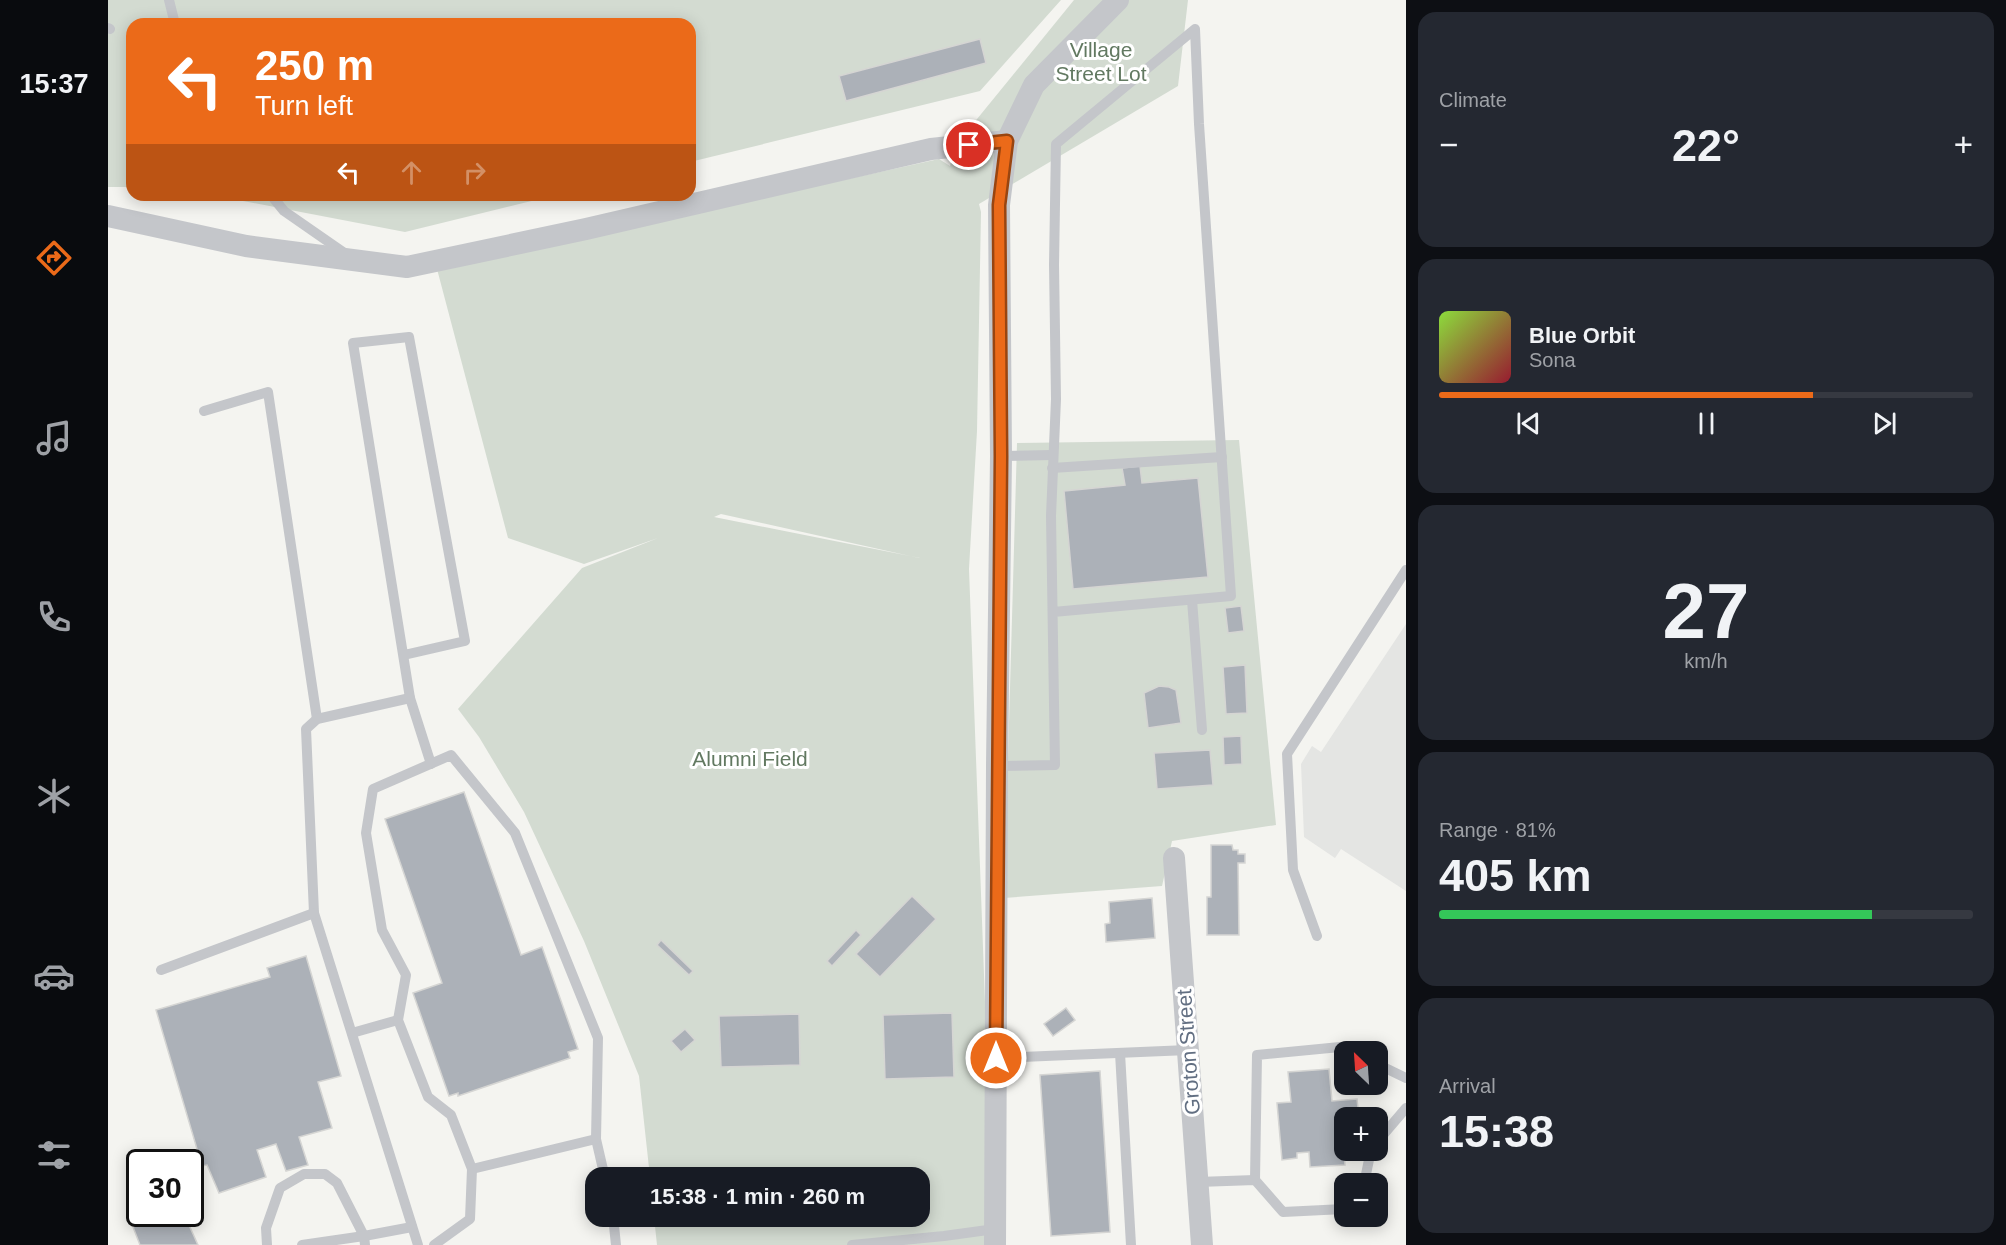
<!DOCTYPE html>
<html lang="en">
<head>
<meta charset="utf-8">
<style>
	:root { --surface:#171b24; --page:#242831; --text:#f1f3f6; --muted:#9ea1a6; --line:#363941; --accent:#eb6a19 }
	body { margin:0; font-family:Helvetica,sans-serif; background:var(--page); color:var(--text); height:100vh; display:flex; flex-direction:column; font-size:22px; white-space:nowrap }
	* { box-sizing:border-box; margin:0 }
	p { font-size:20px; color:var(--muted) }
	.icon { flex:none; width:33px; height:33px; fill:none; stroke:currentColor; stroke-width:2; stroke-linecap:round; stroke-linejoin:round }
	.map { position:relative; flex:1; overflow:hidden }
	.sheet { display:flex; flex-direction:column; gap:12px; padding:12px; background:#0d0f14; width:600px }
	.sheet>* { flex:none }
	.hud { position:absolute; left:18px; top:18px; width:570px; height:183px; border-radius:18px; box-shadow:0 3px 15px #0003; background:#eb6a19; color:#fff; overflow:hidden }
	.needle { width:39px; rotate:335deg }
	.controls { position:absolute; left:1226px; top:1041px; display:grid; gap:12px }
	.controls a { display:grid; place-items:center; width:54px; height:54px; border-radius:12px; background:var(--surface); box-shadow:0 3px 15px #0003; font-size:30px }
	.speed { position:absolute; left:18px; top:1149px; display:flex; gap:12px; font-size:30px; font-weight:700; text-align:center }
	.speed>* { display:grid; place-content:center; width:78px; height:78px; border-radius:50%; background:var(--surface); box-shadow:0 3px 15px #0003; line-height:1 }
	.speed .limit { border:3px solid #111; border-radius:9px; background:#fff; color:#111 }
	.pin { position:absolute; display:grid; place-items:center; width:51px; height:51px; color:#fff; margin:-26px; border:3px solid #fff; border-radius:50%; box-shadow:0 2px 6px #0007 }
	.me { position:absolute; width:66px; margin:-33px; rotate:0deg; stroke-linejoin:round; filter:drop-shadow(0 0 4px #0008) }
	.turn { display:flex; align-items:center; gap:21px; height:126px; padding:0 30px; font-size:27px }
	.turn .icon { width:78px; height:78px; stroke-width:2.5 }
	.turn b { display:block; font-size:42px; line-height:51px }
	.lanes { display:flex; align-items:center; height:57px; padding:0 30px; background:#0003; justify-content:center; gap:30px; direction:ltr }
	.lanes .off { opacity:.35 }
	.big { font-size:45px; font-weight:700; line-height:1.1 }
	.sheet .tile { flex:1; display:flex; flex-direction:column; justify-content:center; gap:9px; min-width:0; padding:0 21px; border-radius:18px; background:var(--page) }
	.sheet .dial { align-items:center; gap:0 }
	.dial b { font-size:78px; line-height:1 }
	.song { display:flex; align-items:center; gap:18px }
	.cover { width:72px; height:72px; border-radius:9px; background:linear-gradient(135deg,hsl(90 70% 55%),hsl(350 70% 35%)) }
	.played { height:6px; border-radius:3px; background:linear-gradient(90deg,var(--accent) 70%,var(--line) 70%) }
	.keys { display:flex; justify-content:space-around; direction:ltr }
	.heat { display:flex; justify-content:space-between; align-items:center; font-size:33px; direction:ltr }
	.charge { height:9px; border-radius:4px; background:linear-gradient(90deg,#34c759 81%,var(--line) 0) }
	.trip { position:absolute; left:477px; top:1167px; width:345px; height:60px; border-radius:18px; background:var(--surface); box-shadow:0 3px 15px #0003; font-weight:700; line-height:60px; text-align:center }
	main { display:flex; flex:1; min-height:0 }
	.menu { display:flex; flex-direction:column; width:108px; justify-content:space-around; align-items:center; background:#090b0e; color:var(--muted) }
	.menu .icon { width:42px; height:42px }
	.menu .on { color:var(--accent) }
	.menu b { font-size:27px; color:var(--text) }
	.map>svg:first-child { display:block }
</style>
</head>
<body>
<main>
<nav class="menu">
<b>15:37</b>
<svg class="icon on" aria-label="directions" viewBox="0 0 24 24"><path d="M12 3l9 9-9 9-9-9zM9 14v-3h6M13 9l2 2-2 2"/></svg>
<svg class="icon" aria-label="music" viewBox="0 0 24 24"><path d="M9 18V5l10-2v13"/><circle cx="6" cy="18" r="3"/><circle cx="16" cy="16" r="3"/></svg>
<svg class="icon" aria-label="phone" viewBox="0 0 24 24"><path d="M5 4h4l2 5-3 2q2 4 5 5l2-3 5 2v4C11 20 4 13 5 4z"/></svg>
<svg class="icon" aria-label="climate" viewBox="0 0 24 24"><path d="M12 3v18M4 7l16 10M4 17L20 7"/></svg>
<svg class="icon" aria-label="car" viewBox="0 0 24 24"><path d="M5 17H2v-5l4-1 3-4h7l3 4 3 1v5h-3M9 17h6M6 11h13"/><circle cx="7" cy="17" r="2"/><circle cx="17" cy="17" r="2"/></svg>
<svg class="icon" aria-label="filters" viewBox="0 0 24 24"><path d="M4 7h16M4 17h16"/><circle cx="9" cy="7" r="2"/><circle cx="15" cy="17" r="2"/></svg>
</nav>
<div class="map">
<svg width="1298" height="1245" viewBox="0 0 1298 1245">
	<rect width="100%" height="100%" fill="#f4f4f0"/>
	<path fill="#e4e5e3" d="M1298,624V891L1233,849L1227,858L1196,837L1193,764L1204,746L1213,752Z"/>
	<g fill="#d3dbd1" fill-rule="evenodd">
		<path d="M0,0H953L872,91L582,162V24H24V187H0Z"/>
		<path d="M966,0H1080L1070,86L871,204L873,212L869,431L861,569L886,1245H549L546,1217L812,1216V1178L542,1177L531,1076L476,941L416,812L371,737L350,709L474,568L550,538L476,564L400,538L329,269L831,159L842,166L847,146ZM613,514L811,558H812L606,517Z"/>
		<path d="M104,195H448L297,232Z"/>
		<path d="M1131,440L1168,825L1064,841L1054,886L896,898L909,443Z"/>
	</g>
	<g fill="#acb1b8" stroke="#d5d5d3" stroke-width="1.5">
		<path d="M872,39L878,63L738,101L731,76Z"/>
		<path d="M1032,466L1034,483L1090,478L1100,577L965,589L956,491L1017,485L1014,468Z"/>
		<path d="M1133,606L1136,631L1120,633L1117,608Z"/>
		<path d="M1137,665L1139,713L1118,714L1115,667Z"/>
		<path d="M1051,686L1061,687L1068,690L1073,723L1040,728L1036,693Z"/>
		<path d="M1133,736L1134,764L1116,765L1115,737Z"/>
		<path d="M1102,750L1105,785L1049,789L1046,753Z"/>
		<path d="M356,792L413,955L434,947L470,1049L460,1052L462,1058L350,1096V1093L341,1096L305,993L334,983L277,819Z"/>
		<path d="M1103,845H1124L1125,850H1130V854H1137V863H1130L1131,935H1099V897H1103Z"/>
		<path d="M804,896L828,919L772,977L748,954Z"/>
		<path d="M1044,898L1047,938L998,942L997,924L1002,923L1001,902Z"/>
		<path d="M748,930L753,935L724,966L719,961Z"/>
		<path d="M553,940L585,971L581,975L549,945Z"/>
		<path d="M198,956L233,1076L210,1082L224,1128L191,1137L200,1165L178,1171L168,1144L149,1150L158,1177L111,1193L99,1165L94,1166L48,1010L162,977L159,968Z"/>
		<path d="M958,1008L967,1020L945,1036L936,1024Z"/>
		<path d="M844,1013L846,1077L777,1079L775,1015Z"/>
		<path d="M691,1014L692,1065L613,1067L611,1016Z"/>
		<path d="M577,1029L587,1040L573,1052L563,1041Z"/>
		<path d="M1221,1069L1224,1101L1249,1099L1251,1118H1236V1134H1234L1237,1165L1202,1167L1201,1152L1189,1153V1158L1174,1160L1169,1103L1183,1102L1180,1072Z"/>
		<path d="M992,1071L1002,1232L943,1236L932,1075Z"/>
		<path d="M56,1214H76L90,1245H32L25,1227Z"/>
	</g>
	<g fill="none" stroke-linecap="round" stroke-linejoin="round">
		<g stroke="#c4c6ca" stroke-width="10">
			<path d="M61,0L67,24"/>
			<path d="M0,28L2,29"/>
			<path d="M163,195L176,211L238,254"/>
			<path d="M96,411L160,392L209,719"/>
			<path d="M893,456L944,455"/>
			<path d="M944,468L1114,457"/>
			<path d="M1084,600L1094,730"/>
			<path d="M296,655L357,641L301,337L245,343L302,698L323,764"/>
			<path d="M302,698L209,719L198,729L206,913L310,1245"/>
			<path d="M889,766L947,765L943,516L948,399L946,265L948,144L1087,29L1091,124L1123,596L945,612"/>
			<path d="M1209,936L1185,870L1179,754L1298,570"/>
			<path d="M53,970L206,913"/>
			<path d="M244,1033L290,1020"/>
			<path d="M1012,1053L1023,1245"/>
			<path d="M888,1058L1080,1050"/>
			<path d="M1269,1064L1298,1078"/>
			<path d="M1269,1142L1298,1108"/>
			<path d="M364,1169L488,1139L497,1178"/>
			<path d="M1147,1180L1149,1055L1232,1047L1241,1052"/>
			<path d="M1090,1182L1147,1180L1175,1212L1236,1209"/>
			<path d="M1256,1184L1263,1150"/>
			<path d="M505,1216L508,1245"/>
			<path d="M159,1245L158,1228L172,1188L196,1174H217L229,1183L256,1236L257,1245"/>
			<path d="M194,1245L256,1236L304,1227"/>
			<path d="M326,1245L362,1219L364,1169L343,1115L320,1097L290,1020L298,975L274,930L258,833L265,789L343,755L407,833L490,1038L488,1139"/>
			<path d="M744,1245L836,1236L887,1229"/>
		</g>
		<g stroke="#c4c6ca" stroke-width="22">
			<path d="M0,216L138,246L299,267L478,229L823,149L899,141"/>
			<path d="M1066,858L1094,1245"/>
			<path d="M887,1245L889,766L893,456L891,205L899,141L926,85L1010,0"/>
		</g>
	</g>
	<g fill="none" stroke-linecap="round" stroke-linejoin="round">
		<defs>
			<path id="route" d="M861,145L899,141L891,205L893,456L888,1058"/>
		</defs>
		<use href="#route" stroke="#994510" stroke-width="15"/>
		<use href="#route" stroke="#eb6a19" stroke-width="10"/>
	</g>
	<g text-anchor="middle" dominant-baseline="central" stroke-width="6" stroke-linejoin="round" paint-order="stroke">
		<g font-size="21" fill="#627961" stroke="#fff">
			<text x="993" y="49">Village<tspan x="993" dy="24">Street Lot</tspan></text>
			<text x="642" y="758">Alumni Field</text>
		</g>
		<g font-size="21" fill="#626f82" stroke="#fff">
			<text transform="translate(1080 1052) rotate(-94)">Groton Street</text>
		</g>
	</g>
</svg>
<div class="controls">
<a><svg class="needle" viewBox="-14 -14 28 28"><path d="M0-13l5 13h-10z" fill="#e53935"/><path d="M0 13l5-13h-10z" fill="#9ea1a6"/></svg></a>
<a>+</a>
<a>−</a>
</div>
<div class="speed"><div class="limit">30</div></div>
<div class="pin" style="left:861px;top:145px;background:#d93025"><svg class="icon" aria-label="arrive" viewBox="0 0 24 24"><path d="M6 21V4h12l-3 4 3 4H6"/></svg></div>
<svg class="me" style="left:888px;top:1058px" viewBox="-20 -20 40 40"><circle r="17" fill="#eb6a19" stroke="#fff" stroke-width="3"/><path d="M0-11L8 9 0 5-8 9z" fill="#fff"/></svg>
<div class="trip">15:38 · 1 min · 260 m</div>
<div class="hud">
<div class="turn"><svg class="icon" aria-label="left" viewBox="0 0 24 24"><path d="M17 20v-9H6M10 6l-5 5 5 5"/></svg><div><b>250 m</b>Turn left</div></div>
<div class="lanes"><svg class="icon" aria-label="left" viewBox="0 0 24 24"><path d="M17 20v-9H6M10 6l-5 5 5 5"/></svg><svg class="icon off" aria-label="ahead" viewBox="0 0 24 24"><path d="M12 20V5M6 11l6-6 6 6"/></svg><svg class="icon off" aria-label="right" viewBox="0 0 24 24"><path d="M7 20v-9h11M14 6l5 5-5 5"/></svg></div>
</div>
</div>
<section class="sheet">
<div class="tile"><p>Climate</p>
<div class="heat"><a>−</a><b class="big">22°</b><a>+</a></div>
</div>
<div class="tile">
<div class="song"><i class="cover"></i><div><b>Blue Orbit</b><p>Sona</p></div></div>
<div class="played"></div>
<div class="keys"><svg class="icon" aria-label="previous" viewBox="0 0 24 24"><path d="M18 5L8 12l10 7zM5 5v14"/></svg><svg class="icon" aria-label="pause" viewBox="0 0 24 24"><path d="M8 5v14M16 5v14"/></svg><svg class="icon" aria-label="next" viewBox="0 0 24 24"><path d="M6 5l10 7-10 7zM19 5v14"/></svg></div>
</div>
<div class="tile dial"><b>27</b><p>km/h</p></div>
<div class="tile"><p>Range · 81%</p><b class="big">405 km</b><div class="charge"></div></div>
<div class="tile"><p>Arrival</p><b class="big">15:38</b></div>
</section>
</main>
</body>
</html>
